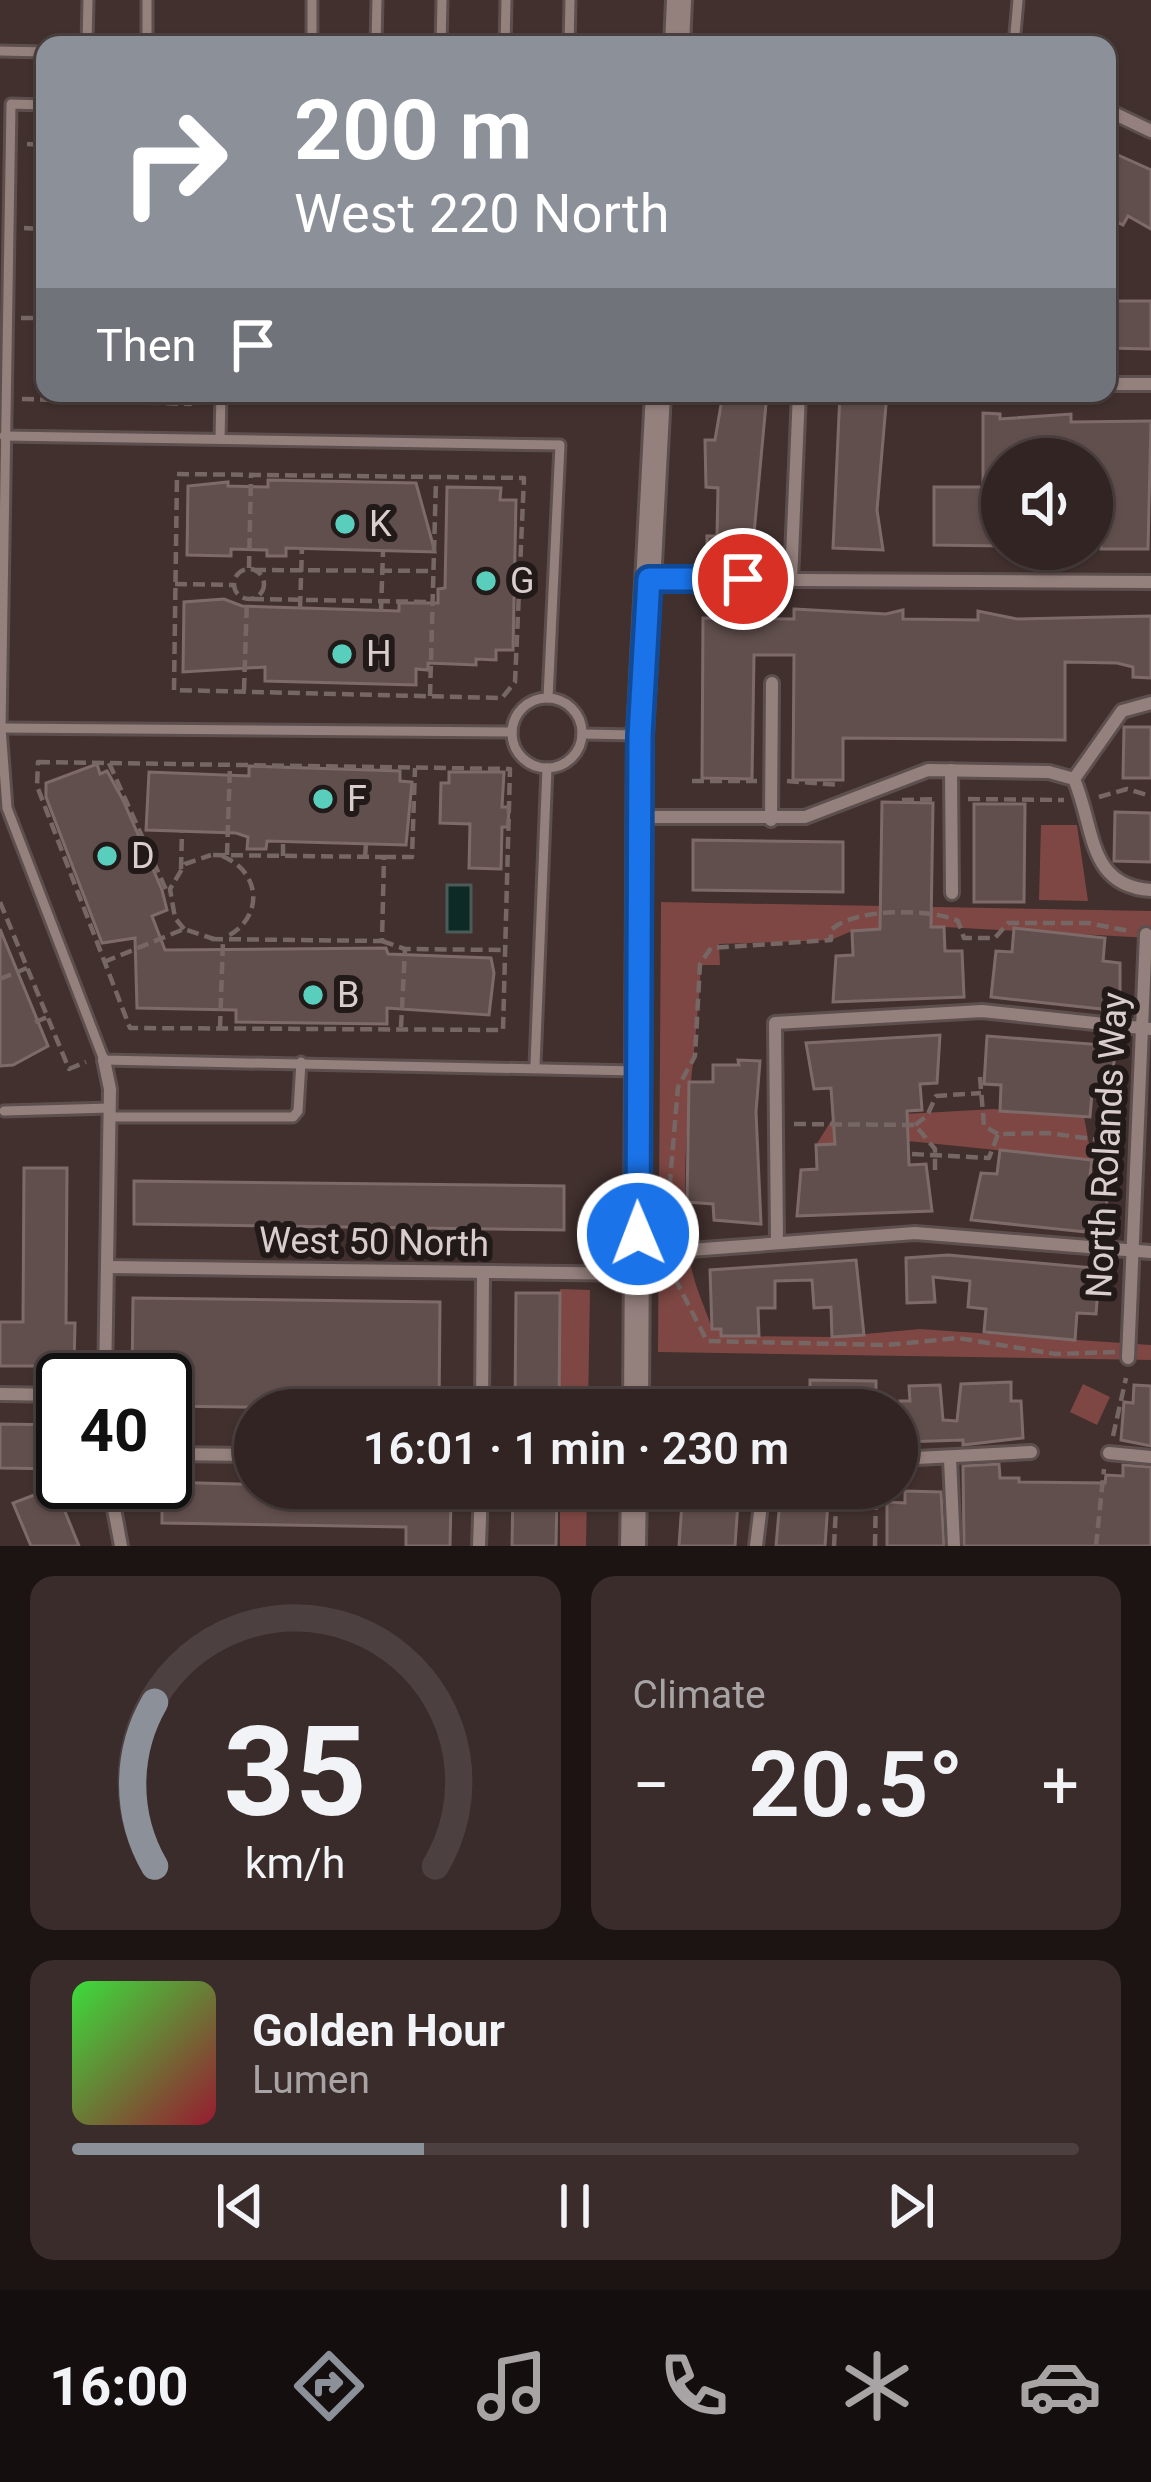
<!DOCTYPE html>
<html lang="en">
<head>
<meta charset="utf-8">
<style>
	:root { --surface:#312422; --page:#392c2a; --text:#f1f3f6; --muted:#a8a4a5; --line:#4c4140; --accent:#8c9099 }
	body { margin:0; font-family:Roboto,sans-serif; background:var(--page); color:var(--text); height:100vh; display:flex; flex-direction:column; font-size:45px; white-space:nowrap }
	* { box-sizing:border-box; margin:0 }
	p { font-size:39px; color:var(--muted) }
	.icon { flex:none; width:66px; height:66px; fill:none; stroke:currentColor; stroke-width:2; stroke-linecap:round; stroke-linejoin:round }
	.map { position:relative; height:1546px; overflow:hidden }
	.side { display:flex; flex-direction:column; gap:30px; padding:30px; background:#1b1413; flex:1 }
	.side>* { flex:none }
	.hud { position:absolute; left:36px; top:36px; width:1080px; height:366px; border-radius:24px; box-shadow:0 3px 9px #0004,0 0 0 3px var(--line); background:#8c9099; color:#fff; overflow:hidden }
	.controls { position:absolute; left:981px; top:438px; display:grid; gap:24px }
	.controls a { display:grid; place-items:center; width:132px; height:132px; border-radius:50%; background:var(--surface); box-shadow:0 3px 9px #0004,0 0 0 3px var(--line); font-size:60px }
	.speed { position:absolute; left:36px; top:1353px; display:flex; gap:24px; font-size:60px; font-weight:700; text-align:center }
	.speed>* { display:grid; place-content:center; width:156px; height:156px; border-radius:50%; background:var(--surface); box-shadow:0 3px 9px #0004,0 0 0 3px var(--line); line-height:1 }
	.speed .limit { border:6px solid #111; border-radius:18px; background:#fff; color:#111 }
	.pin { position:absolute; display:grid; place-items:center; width:102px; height:102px; color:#fff; margin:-51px; border:6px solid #fff; border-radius:50%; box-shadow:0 3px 12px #0007 }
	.me { position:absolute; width:132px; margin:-66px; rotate:359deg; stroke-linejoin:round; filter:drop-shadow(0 0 9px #0008) }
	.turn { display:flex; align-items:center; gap:42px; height:252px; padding:0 60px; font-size:54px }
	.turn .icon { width:156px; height:156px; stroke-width:2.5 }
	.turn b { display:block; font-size:84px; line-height:102px }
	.then { display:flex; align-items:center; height:114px; padding:0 60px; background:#0003; gap:24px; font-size:45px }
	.big { font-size:90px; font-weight:600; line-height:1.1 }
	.side .widget { flex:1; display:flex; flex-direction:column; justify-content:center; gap:18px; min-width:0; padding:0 42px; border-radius:24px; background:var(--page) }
	.side .dial { align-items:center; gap:0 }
	.dial svg { height:312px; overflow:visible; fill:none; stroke:var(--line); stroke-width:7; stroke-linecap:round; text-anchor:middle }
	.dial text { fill:var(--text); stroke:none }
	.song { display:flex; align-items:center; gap:36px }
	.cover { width:144px; height:144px; border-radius:18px; background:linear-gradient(135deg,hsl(120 70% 55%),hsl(350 70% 35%)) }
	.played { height:12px; border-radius:6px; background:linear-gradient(90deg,var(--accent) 35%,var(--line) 35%) }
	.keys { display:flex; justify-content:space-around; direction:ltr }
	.heat { display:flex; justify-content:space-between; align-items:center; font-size:66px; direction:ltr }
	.side .tiles { flex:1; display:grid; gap:30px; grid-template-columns:1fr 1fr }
	.widget:last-child { grid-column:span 2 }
	.trip { position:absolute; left:234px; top:1389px; width:684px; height:120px; border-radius:60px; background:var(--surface); box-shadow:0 3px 9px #0004,0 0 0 3px var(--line); font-weight:600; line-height:120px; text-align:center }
	.dock { display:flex; height:192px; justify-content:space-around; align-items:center; background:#140e0e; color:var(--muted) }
	.dock .icon { width:84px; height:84px }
	.dock .active { color:var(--accent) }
	.dock b { font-size:54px; color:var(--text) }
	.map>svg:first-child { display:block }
</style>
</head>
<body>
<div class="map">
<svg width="1151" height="1546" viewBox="0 0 1151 1546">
	<rect width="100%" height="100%" fill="#41302e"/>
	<g fill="#7e4743">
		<path d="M1041,825H1077L1088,901L1039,900Z"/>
		<path d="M661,902L1151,911V938L944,927L852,931L831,940L719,944L720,965H701C696,1064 675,1167 691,1266C695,1287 705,1308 712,1328L721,1329L722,1336L832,1337L920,1329L1151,1345V1360L658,1352Z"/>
		<path d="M994,1109L1084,1117L1092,1160L908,1141L816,1145L833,1118Z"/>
		<path d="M560,1289L590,1290L588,1410H560Z"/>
		<path d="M1083,1384L1110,1397L1097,1425L1070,1412Z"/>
		<path d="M560,1488H587L586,1546H560Z"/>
	</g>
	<rect fill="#0d2a26" stroke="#4a5b58" stroke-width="3" x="447" y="885" width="24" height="47"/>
	<g fill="#614f4d" stroke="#7e6b69" stroke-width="3">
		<path d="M1107,150L1151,170V229L1128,216L1123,225L1107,217Z"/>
		<path d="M1107,301H1151V349L1107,348Z"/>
		<path d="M723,393H767L752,555L707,554V536H717L718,488L706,487L705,440H715Z"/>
		<path d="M840,393H887L877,510L883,550L833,548Z"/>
		<path d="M983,413L1000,414V419L1071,414V422L1151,421L1148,549H1101V544H1092V459H1002V546L934,545V487H983Z"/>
		<path d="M268,480L416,483L435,552L286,548V556H267V550L231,549V556L187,555L188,486L228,482V486L268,487Z"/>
		<path d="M447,487L501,488L500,500H516L513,650H496V660L476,659V665L428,663V670L416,669V685L265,681V667L183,672L184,602L224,599L242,606L399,611V603H438V589L445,588Z"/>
		<path d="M794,609L886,614L903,610V619L978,620V611L1017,619L1151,616V678L1133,677V667L1117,663L1065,662V740L843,738V780H793L794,655H754L752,779L702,778L703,618L794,619Z"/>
		<path d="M1124,727H1151V778H1123Z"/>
		<path d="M97,764L100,774L107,771L123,800L162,890L167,910L152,916L165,950L386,948L388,954L491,958L494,973L489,1015L387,1008V1024L236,1022V1010L137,1008L135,938L102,943L46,797V783Z"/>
		<path d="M249,766L400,771V781L412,782L406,845L267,841L266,849H247L248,837L236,833L146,830L149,772L249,776Z"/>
		<path d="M449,772H504L502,807H509L508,827H502L501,869L469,868L470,824L440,823L441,783H449Z"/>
		<path d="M882,802L933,803L931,927H944L945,951H962L964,997L833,1002L836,956L853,955L852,931L880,929Z"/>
		<path d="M974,804H1025L1024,902H974Z"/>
		<path d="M1115,812L1151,813V862L1114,861Z"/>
		<path d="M693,840L843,842V892L693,890Z"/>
		<path d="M1014,928L1105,938L1103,961L1120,963V1011L991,997L996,951L1012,952Z"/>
		<path d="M0,929L48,1046L13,1065L0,1066Z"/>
		<path d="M940,1035L937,1083L920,1084L922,1110L907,1111L909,1165L926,1164L932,1211L797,1216L801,1170L817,1169L816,1145L835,1144L831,1088L814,1089L806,1043Z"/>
		<path d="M987,1036L1117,1046L1108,1094L1092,1093L1090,1117L1000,1111L1001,1085L984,1084Z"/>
		<path d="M738,1060L760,1061L756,1112L761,1224L714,1220L713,1204L687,1202L689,1082H713V1065H739Z"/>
		<path d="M1000,1150L1092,1160L1089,1183L1107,1185L1106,1234L971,1220L981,1173L997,1174Z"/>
		<path d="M24,1168H67L66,1323H75L74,1366H0V1322H23Z"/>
		<path d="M134,1181L564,1186V1230L134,1224Z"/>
		<path d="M948,1255L1106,1269L1103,1290L1098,1289L1096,1314L1077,1313L1075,1340L984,1332L986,1309L968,1307L970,1281L933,1277L935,1302L907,1303L906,1258Z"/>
		<path d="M856,1260L864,1335L832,1337L831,1307L814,1308L812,1280L775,1281V1308H758L759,1336H721V1329H712L710,1270Z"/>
		<path d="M516,1293H560L559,1410H515Z"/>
		<path d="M133,1298L440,1302L439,1410L165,1406V1380H132Z"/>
		<path d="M810,1380L876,1381V1410H810Z"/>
		<path d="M1011,1382V1401H1021L1023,1438L963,1445V1440L902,1442L900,1401H910L909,1386L940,1385L943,1420L957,1421L961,1384Z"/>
		<path d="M1134,1385L1151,1386V1446L1121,1440L1124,1402L1133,1403Z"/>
		<path d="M706,1388L773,1393L771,1410H704Z"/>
		<path d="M0,1424L63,1425V1469L0,1468Z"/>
		<path d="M999,1464L1000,1478H1019V1482L1105,1483L1106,1475L1123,1476V1465L1151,1467V1546H964L963,1466Z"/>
		<path d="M162,1482L391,1488V1500H451L450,1546H406V1527L162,1523Z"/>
		<path d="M55,1487L79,1546H31L13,1503Z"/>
		<path d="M513,1488H557L556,1546H512Z"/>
		<path d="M683,1488H739L735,1546H679Z"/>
		<path d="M781,1488H813L812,1501L828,1502L825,1546H776Z"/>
		<path d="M905,1491L941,1492L944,1546H887V1502L905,1503Z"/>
	</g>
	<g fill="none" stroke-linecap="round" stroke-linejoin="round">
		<defs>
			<g id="lane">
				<path d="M87,45L88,0"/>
				<path d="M147,45V0"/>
				<path d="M312,45V0"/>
				<path d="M376,45L377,0"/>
				<path d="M441,45L442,0"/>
				<path d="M505,45L506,0"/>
				<path d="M569,45L570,0"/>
				<path d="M1014,45L1018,0"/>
				<path d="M0,51L45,52"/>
				<path d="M45,105L11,104L1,728L7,808L104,1060L636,1071"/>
				<path d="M4,436L560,445L548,698"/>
				<path d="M220,439L221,393"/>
				<circle cx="547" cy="733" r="35"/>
				<path d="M1,728L512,732"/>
				<path d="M582,734L635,735"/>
				<path d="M535,1065L547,768"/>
				<path d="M4,1111L110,1108"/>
				<path d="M110,1117H293L298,1111L301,1062"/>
			</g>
			<g id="street">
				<path d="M1107,110L1151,131"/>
				<path d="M1107,384H1151"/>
				<path d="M648,579L1151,582"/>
				<path d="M791,580L799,393"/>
				<path d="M951,770L952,893"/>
				<path d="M1074,779C1095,828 1087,886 1151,890"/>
				<path d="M1074,779L1122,711L1151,703"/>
				<path d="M641,817H805L928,770L1049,772L1074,779"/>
				<path d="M771,820L772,683"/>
				<path d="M104,1060L110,1089L105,1380"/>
				<path d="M777,1242L775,1023L982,1011L1151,1029"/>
				<path d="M690,1250L915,1233L1151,1252"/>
				<path d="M109,1267L637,1274"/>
				<path d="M1128,1358L1146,934"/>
				<path d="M0,1394L63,1395"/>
				<path d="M482,1410L483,1274"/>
				<path d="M1109,1453L1151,1457"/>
				<path d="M165,1454L255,1455"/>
				<path d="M897,1459L1031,1452"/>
				<path d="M950,1459L954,1546"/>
				<path d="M109,1482L121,1546"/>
				<path d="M479,1546L481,1488"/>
				<path d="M756,1546L763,1488"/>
			</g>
			<g id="secondary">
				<path d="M677,45L679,0"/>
				<path d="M636,1410L640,735L658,393"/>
				<path d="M633,1546L634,1488"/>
			</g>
		</defs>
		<use href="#lane" stroke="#5d4f4d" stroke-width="15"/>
		<use href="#street" stroke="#5d4f4d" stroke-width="18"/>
		<use href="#secondary" stroke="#5d4f4d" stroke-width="30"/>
		<g stroke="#766765" stroke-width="4.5" stroke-dasharray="12 6" stroke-linecap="butt">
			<path d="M27,144L45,145"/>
			<path d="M24,228L43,229L41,312"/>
			<path d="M21,318H40L45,312"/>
			<path d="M22,399L190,404L204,396"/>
			<path d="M177,474L524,478L515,682L502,698L174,690Z"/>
			<path d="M249,568L251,475"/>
			<circle cx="249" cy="584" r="15"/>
			<path d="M254,570L433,571"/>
			<path d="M175,584L233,585"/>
			<path d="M252,599L432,602"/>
			<path d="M300,608L302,548"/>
			<path d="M381,611L383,552"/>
			<path d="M244,690L247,599"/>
			<path d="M430,696L436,480"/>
			<path d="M38,762L510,769L503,1030L130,1028L37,786Z"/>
			<path d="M109,763L168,894"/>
			<path d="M692,781H757"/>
			<path d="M787,781L841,785"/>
			<path d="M1099,797L1127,789L1151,796"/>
			<path d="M968,799L1064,800"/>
			<path d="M902,800L938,799"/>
			<path d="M227,855L230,765"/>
			<path d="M222,856C262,872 264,918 226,937"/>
			<path d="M283,856V841"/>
			<path d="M365,857L366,845"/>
			<path d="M384,857H412L415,768"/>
			<path d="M181,869L182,831"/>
			<path d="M0,902L69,1069L86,1062"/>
			<path d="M184,929L175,918L170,889L185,864L211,855"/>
			<path d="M211,939L382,941L384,857L212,855"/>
			<path d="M382,941L405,949L505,950"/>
			<path d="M104,962L184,929L214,939"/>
			<path d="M0,979L27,968"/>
			<path d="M35,1022L48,1017"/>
			<path d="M401,1027L405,949"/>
			<path d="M220,1028L223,940"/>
			<path d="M980,1077L984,1126L998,1134"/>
			<path d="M794,1124L915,1125L935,1149V1170"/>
			<path d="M915,1125L927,1116L936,1096L981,1093"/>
			<path d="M912,1154L989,1158L998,1134L1048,1133L1121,1143"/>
			<path d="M1115,1352L1056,1354L958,1338L887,1345L707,1341L667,1263L676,1201L670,1181L678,1087L695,1056L700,964L711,948L831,940V930C853,908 931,908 958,921L964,938H995L1008,923H1088L1129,931"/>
			<path d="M1113,1436L1126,1378"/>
			<path d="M834,1546L837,1488"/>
			<path d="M875,1546L876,1488"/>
			<path d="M1096,1546L1104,1469"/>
		</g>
		<use href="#lane" stroke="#94807d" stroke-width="9"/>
		<use href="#street" stroke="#94807d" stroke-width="12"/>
		<use href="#secondary" stroke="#94807d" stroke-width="24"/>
	</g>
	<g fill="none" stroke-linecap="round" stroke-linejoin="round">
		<defs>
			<path id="route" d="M638,1234L640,735L649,579H743"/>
		</defs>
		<use href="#route" stroke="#114b97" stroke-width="30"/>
		<use href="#route" stroke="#1a73e8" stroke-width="21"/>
	</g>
	<g fill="#5acebc" stroke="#221a19" stroke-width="4.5">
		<circle cx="345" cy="524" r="12"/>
		<circle cx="486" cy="581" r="12"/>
		<circle cx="342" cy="654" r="12"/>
		<circle cx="323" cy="799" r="12"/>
		<circle cx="107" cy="856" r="12"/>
		<circle cx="313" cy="995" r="12"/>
	</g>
	<g text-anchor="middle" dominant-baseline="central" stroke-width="12" stroke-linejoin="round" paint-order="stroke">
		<g font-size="36" fill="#dacecd" stroke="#221a19" text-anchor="start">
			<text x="369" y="524">K</text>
			<text x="510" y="581">G</text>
			<text x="366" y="654">H</text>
			<text x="347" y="799">F</text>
			<text x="131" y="856">D</text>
			<text x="337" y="995">B</text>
		</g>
		<g font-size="36" fill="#dacecd" stroke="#221a19">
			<text transform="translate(1107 1145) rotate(-87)">North Rolands Way</text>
			<text transform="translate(374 1242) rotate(1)">West 50 North</text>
		</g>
	</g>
</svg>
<div class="controls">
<a><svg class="icon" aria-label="sound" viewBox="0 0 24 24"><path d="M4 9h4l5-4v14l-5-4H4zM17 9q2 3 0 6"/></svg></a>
</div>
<div class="speed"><div class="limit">40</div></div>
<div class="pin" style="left:743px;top:579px;background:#d93025"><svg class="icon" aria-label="arrive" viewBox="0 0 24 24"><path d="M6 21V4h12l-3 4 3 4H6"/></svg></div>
<svg class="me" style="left:638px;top:1234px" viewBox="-20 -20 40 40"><circle r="17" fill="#1a73e8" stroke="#fff" stroke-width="3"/><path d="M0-11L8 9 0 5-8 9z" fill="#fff"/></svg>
<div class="trip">16:01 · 1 min · 230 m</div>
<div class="hud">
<div class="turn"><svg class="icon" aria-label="right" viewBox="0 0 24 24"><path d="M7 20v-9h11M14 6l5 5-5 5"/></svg><div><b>200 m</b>West 220 North</div></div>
<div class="then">Then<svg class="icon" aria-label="arrive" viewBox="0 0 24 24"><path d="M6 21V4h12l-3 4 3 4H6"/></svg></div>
</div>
</div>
<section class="side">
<div class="tiles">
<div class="widget dial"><svg viewBox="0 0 100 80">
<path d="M14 69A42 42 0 1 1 86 69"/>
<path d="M14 69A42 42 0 0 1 14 27" stroke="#8c9099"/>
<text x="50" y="56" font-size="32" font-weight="700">35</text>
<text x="50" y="72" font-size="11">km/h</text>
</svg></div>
<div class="widget"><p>Climate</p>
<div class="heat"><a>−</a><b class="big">20.5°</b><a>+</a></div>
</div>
<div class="widget">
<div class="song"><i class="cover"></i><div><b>Golden Hour</b><p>Lumen</p></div></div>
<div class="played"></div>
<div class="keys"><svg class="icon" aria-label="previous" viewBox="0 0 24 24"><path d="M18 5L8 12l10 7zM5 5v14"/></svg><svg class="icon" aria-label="pause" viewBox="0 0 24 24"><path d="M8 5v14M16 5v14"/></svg><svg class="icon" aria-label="next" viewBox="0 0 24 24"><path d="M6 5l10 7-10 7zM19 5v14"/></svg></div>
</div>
</div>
</section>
<nav class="dock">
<b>16:00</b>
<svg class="icon active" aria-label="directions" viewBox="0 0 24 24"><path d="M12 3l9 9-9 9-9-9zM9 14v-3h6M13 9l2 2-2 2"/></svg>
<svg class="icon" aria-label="music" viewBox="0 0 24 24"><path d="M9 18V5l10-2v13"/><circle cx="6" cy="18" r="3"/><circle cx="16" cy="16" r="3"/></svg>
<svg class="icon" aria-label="phone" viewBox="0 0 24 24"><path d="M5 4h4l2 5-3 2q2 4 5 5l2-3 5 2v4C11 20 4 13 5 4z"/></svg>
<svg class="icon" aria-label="climate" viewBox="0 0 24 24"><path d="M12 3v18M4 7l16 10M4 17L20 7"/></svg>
<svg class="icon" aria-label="car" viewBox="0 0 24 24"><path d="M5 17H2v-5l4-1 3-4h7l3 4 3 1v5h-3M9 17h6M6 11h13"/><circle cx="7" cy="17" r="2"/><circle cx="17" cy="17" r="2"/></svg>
</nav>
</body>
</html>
